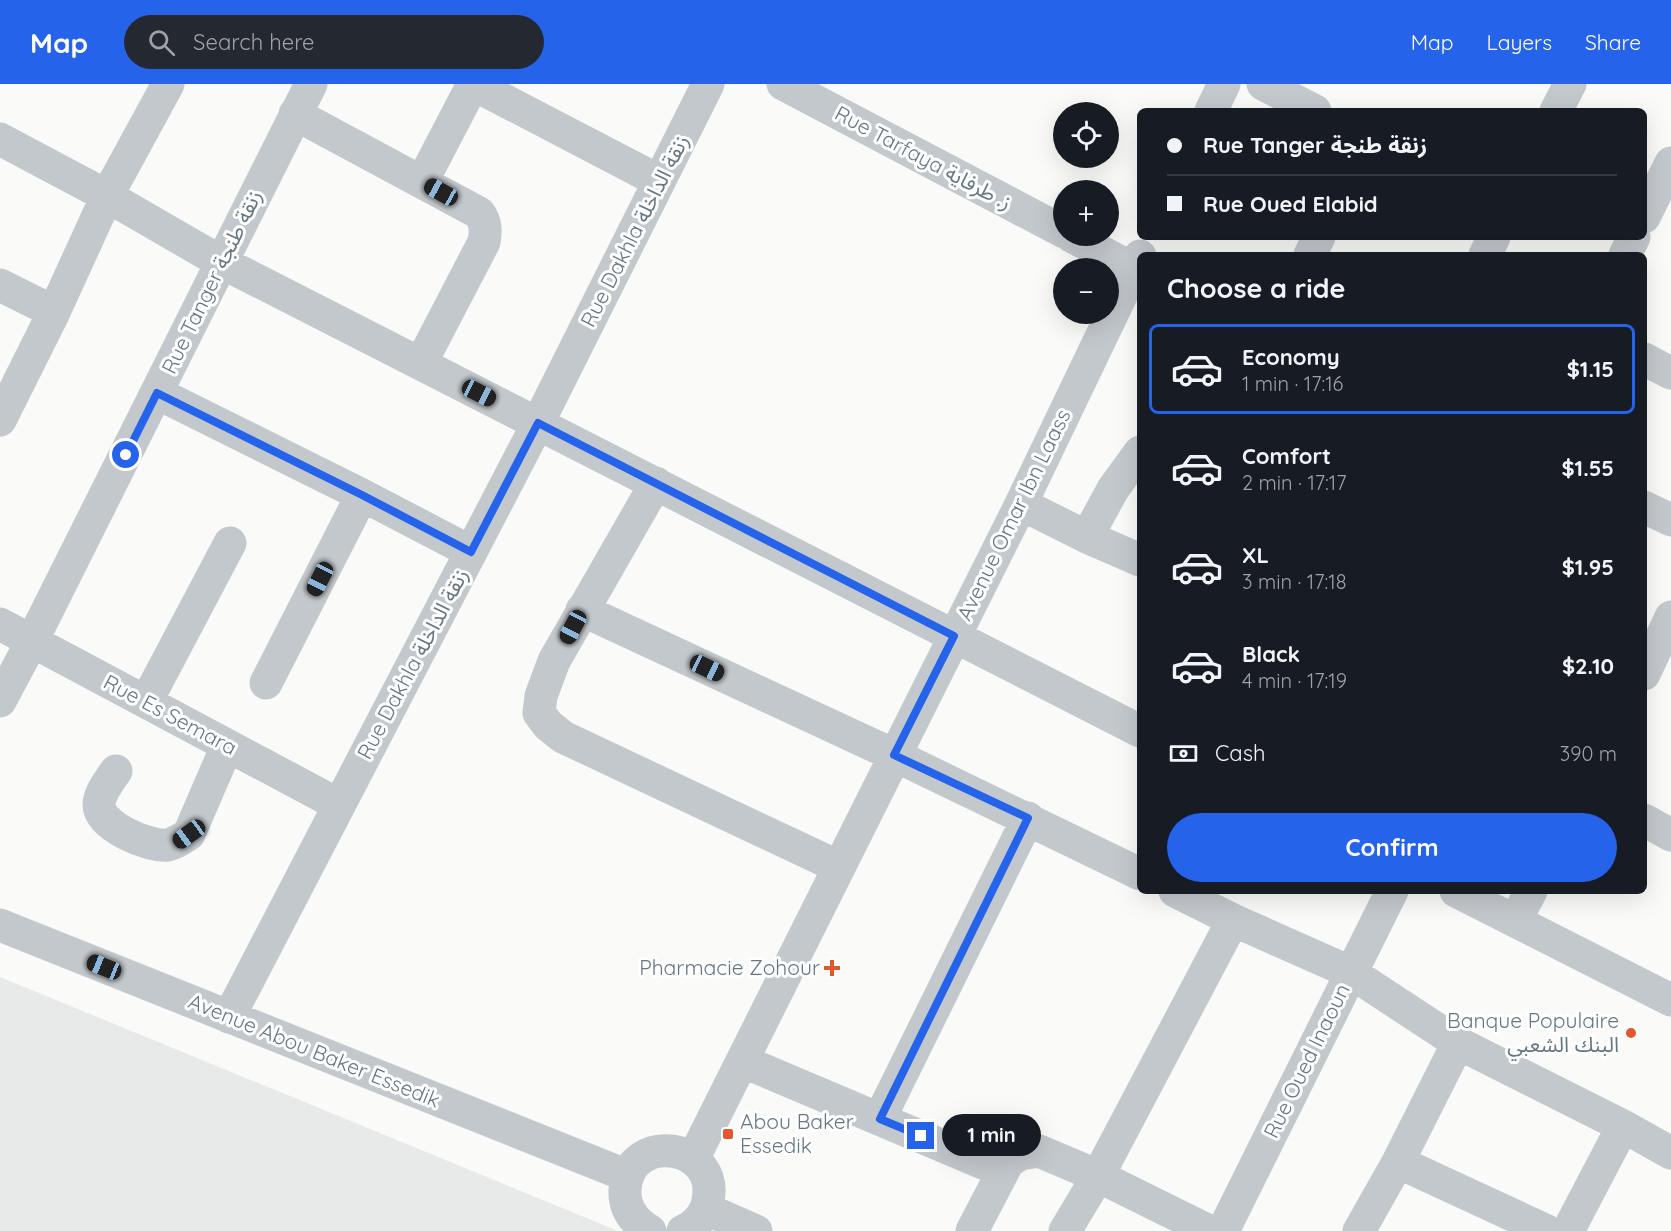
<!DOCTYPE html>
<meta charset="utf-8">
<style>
:root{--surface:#171b24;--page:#242831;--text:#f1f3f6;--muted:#9ea1a6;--line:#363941;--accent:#2563eb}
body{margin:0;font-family:Quicksand,"Noto Sans Arabic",sans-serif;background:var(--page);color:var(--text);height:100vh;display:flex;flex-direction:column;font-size:22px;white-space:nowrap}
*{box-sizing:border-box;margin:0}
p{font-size:20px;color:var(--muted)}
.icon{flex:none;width:33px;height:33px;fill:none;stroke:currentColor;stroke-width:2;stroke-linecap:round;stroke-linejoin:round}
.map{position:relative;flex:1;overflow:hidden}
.panel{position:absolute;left:1137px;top:168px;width:510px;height:642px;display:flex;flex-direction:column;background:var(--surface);border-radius:9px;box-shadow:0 6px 24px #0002}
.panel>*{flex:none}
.hud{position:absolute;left:1137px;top:24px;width:510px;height:132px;border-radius:9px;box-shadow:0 6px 24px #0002;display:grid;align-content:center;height:132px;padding:0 30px;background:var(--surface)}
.controls{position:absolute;left:1053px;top:18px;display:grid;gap:12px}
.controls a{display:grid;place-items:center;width:66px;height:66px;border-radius:50%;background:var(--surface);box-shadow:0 6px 24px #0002;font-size:30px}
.end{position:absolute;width:27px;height:27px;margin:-14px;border:8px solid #2563eb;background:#fff;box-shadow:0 0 0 3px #fff}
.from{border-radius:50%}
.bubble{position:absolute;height:42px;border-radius:21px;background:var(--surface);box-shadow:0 6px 24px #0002;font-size:20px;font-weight:700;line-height:42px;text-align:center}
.car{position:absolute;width:18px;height:36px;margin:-18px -9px;border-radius:8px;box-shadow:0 0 4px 2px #0007;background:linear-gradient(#222 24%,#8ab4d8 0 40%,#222 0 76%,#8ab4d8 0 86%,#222 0)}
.hud b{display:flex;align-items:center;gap:21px;height:57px;font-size:22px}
.hud b+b{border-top:2px solid var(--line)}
.hud i{width:15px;height:15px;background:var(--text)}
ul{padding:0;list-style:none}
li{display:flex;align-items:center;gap:18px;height:90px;margin:0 12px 9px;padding:0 18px;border:3px solid transparent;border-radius:9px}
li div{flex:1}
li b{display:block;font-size:22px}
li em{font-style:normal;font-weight:700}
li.on{border-color:var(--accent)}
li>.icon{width:54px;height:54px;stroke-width:1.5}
h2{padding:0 30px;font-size:27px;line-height:72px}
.pay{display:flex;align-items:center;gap:15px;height:66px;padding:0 30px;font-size:22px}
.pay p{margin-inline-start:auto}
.button{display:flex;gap:12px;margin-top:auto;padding:12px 30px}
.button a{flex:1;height:69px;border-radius:36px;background:var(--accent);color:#fff;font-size:24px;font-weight:700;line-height:69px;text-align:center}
header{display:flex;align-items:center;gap:36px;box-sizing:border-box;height:84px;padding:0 30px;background:var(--accent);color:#fff}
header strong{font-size:28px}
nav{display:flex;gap:33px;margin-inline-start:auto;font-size:21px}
.search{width:420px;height:54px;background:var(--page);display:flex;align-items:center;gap:15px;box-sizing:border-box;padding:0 21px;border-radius:33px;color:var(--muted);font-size:22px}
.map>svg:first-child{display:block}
</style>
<header>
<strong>Map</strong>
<div class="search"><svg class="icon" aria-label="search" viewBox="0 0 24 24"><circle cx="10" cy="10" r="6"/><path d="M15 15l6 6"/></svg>Search here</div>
<nav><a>Map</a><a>Layers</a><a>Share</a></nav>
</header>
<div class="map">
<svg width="1671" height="1147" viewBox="0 0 1671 1147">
<rect width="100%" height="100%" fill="#fafaf8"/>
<path fill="#e8e9e9" d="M0,893l594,244 24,10h-618z"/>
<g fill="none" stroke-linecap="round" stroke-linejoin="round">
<path stroke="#c3c8cc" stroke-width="33" d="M473,0l186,97
M783,0l281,148
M1263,0l52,27
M1211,27l13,-27
M1556,27l14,-27
M295,30l184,99c7,9 7,18 5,29l-63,121
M0,55l107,57 114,66 919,469
M422,98l51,-98
M1644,133l27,-54
M1071,152l63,33
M1310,171l9,-18
M1485,171l9,-18
M1625,171l9,-18
M0,201l54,27
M1644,275l27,14
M157,309l205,102 109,57
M0,336l54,-108 53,-116 61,-112
M656,399l-102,178 -13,35 -2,17 9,12 15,12 276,130
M1021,420l66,33 53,23
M1644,423l27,13
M1087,453l26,-48 27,-37
M582,526l312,145 246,119
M0,540l339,181
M1644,590l27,-57
M266,599l96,-188
M0,617l32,-60 279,-557
M146,618l84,-159
M116,687c-6,9 -17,22 -17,34 1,22 50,42 69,40 8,-2 15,-7 21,-11l38,-88
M1644,736l27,15
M1175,807l58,29 117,52 108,71 165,83 48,27
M1456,807l215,109
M1515,837l16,-30
M0,841l628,251
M229,933l309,-594 170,-339
M742,977l260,110
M880,1034l148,-300
M693,1075l328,-655 119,-248
M1398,1078l149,69
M706,1125l50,22
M650,1147c-15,-9 -26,-22 -25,-41 3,-61 99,-47 82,15 -3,11 -13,22 -24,26
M972,1147l36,-69 12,-8 19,-3 59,25 111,55
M1065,1147l33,-55 135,-256
M1223,1147l169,-340
M1359,1147l39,-69 60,-119
M1568,1147l55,-105"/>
</g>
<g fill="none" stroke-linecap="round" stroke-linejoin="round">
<path stroke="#2563eb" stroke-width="8" d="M126,371l31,-62 205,102 109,57 67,-129 416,213 -60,119 134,63 -148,301 41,17"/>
</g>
<g fill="#e4572e" stroke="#fff" stroke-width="2">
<path d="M829 875h6v6h6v6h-6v6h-6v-6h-6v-6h6z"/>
<circle cx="1631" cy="949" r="6"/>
<rect x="722" y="1044" width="12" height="12" rx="3"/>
</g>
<g text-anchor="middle" stroke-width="6" stroke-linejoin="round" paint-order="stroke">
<g font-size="21" fill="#657683" stroke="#fff">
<text transform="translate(923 74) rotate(28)" y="7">Rue Tarfaya ز. طرفاية</text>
<text transform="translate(635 147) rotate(-63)" y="7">Rue Dakhla زنقة الداخلة</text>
<text transform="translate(212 198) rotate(-64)" y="7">Rue Tanger زنقة طنجة</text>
<text transform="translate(1014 431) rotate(-64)" y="7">Avenue Omar Ibn Laass</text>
<text transform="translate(413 580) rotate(-62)" y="7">Rue Dakhla زنقة الداخلة</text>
<text transform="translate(170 631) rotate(28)" y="7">Rue Es Semara</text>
<text transform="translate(314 967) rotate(22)" y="7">Avenue Abou Baker Essedik</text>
<text transform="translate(1307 977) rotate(-64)" y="7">Rue Oued Inaoun</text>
</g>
<g font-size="21" fill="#657683" stroke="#fff" text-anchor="end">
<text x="820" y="891">Pharmacie Zohour</text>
<text x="1619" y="944">Banque Populaire<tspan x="1619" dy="24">البنك الشعبي</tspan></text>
<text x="740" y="1045" text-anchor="start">Abou Baker<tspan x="740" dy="24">Essedik</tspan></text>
</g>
</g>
</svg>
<div class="controls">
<a><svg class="icon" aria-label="locate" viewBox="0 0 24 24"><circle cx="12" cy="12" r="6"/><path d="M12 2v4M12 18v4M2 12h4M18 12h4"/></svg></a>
<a>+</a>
<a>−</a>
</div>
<i class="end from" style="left:126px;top:371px"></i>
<i class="end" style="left:921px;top:1052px"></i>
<div class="bubble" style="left:942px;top:1030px;width:99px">1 min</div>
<i class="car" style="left:441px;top:108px;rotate:299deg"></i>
<i class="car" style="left:479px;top:309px;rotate:117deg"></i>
<i class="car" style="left:320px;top:495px;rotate:207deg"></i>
<i class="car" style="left:573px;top:543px;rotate:208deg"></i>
<i class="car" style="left:707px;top:584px;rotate:115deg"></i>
<i class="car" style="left:189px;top:750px;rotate:234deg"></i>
<i class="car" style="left:104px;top:883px;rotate:292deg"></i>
<div class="hud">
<b><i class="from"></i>Rue Tanger زنقة طنجة</b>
<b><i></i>Rue Oued Elabid</b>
</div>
<section class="panel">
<h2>Choose a ride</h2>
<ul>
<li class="on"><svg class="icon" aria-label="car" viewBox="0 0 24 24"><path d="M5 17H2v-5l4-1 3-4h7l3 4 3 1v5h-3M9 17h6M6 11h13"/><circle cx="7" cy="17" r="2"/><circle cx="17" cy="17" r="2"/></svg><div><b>Economy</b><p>1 min · 17:16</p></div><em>$1.15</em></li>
<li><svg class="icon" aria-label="car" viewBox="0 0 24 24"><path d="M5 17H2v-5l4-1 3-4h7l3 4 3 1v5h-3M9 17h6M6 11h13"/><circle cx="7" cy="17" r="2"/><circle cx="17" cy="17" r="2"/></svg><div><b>Comfort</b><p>2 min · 17:17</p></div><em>$1.55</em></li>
<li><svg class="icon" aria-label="car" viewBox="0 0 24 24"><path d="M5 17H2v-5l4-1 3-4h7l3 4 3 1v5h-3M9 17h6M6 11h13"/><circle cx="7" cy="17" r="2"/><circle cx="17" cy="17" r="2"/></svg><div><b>XL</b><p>3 min · 17:18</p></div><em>$1.95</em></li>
<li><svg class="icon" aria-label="car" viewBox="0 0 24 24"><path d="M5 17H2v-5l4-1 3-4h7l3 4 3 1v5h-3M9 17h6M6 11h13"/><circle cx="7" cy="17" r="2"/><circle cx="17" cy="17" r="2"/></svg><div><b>Black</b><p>4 min · 17:19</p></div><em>$2.10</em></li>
</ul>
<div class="pay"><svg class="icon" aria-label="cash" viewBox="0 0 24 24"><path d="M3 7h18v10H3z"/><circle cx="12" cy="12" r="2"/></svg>Cash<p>390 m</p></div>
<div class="button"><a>Confirm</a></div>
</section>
</div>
